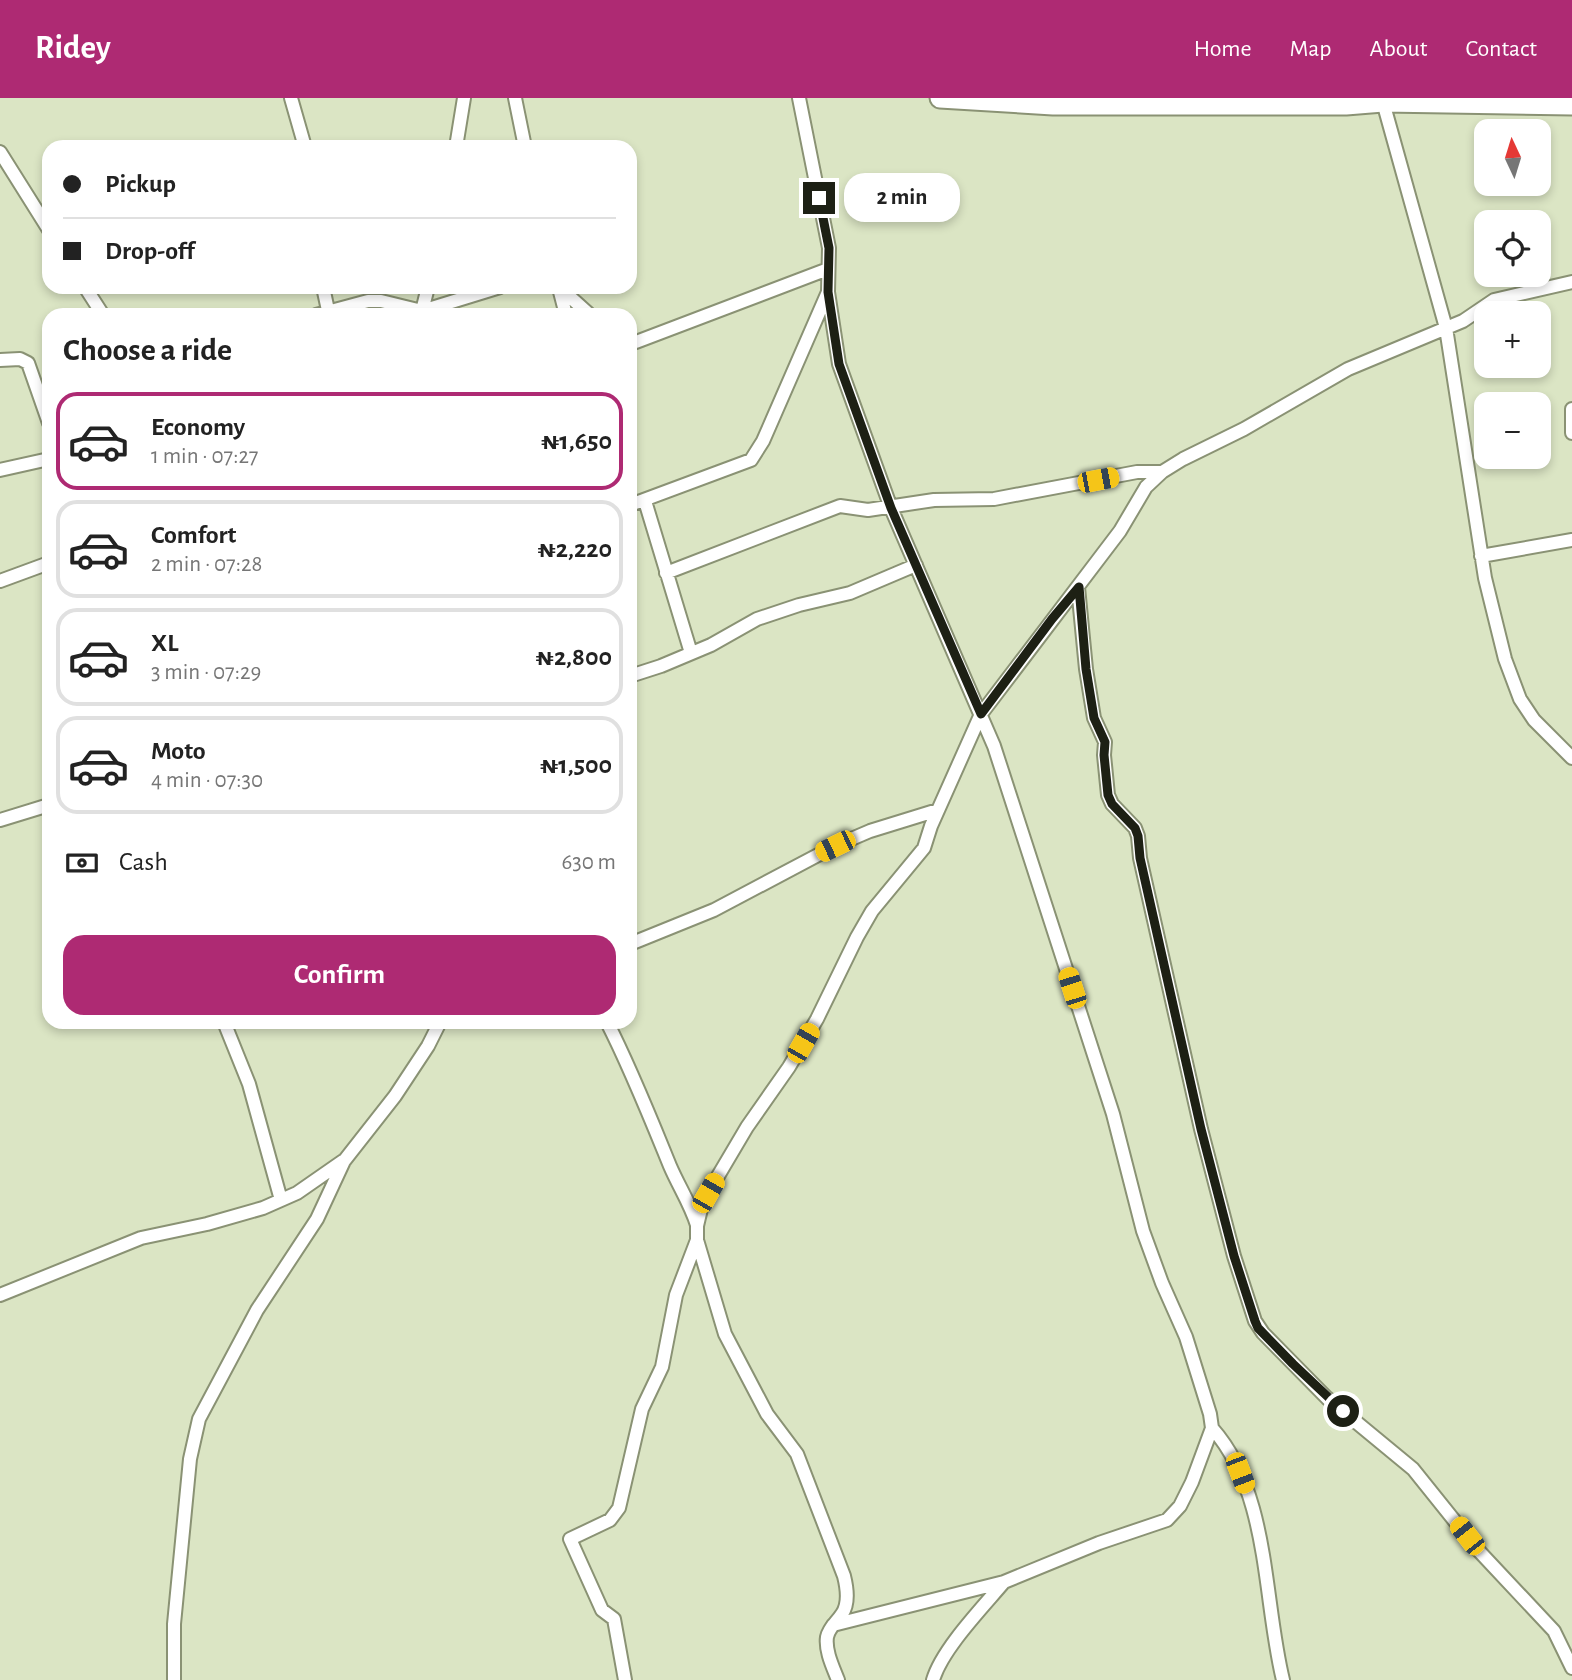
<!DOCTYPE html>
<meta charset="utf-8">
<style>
:root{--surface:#fff;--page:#f6f6f6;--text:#222;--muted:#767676;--line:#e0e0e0;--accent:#ae2a73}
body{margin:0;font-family:"Alegreya Sans",sans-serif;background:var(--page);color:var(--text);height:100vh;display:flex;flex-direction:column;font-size:26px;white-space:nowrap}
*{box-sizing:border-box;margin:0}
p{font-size:23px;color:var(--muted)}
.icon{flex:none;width:38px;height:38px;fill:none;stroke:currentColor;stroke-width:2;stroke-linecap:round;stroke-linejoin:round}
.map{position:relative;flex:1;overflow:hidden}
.panel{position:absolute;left:42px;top:210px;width:595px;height:721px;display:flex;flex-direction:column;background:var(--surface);border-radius:21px;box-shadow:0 4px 10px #0003}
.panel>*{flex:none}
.guide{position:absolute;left:42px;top:42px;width:595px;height:154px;border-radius:21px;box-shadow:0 4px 10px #0003;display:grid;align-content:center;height:154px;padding:0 21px;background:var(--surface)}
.needle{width:46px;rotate:356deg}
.controls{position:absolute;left:1474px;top:21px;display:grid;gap:14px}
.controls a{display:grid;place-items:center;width:77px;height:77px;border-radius:14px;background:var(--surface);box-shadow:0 4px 10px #0003;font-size:35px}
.end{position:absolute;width:32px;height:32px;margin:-16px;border:9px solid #1d2014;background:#fff;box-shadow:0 0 0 4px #fff}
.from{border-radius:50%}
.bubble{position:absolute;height:49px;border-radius:21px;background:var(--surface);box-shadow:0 4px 10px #0003;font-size:23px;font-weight:600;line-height:49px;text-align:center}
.car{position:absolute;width:21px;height:42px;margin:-21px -10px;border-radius:9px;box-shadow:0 0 5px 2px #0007;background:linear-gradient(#f5c518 24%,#345 0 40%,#f5c518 0 76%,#345 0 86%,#f5c518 0)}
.guide b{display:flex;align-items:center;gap:24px;height:66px;font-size:26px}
.guide b+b{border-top:2px solid var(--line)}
.guide i{width:18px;height:18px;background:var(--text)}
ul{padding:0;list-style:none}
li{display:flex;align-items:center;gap:21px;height:98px;margin:0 14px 10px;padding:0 7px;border:4px solid var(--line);border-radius:21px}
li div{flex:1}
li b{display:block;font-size:26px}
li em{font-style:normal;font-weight:600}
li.selected{border-color:var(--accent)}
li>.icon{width:63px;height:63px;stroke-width:1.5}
h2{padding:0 21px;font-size:32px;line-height:84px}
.pay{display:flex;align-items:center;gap:18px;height:77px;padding:0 21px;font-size:26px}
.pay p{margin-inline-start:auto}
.cta{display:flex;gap:14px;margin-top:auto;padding:14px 21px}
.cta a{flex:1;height:80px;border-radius:21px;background:var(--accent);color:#fff;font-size:28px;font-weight:600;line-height:80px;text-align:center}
header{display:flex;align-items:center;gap:42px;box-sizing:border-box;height:98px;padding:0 35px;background:var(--accent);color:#fff}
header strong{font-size:33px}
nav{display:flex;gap:38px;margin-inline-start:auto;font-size:24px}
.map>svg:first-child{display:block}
</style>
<header>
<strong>Ridey</strong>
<nav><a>Home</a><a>Map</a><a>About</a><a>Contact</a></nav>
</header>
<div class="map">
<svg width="1572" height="1582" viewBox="0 0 1572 1582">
<rect width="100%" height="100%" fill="#dbe5c4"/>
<path fill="#aea686" stroke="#837b5d" stroke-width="2" d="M1543,217l3,45 -8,2v-45z"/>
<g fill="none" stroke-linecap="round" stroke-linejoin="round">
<g stroke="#8a9274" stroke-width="16">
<path id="minor" d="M291,0l14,49
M515,0l10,49
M799,0l30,150 -1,44 11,72 52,144 103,238 119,368 30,117 19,52 24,54 24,77 2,14 -20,54 -12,24 -13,14 -68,23 -95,39 -171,43
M1383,4l63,226 39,250 20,81 15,40 14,21 38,38
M456,49l8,-49
M0,54l49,78
M85,189l18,28
M323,189l6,28
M559,189l31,28
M559,190l7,27
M316,217l52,-14h13l41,10 78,-24
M421,217l7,-28
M630,244h6l192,-73
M0,262l20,-1 8,4 21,60
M1572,311v24
M0,372l49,-11
M645,403l46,152
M630,407l121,-45 12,-19 65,-149
M1481,458l91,-16
M666,475l174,-67 28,4 66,-10 60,-1 143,-27h25
M0,483l49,-18
M1078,489l8,82 8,49 11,24 -1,13 4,40 4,9 23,24 3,8 2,22 61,271 33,127 21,65 8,12 64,65 86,71 65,81 76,81 18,37
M630,578l31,-10 50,-21 46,-26 42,-14 51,-12 66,-28
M0,722l49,-15
M630,846l84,-34 121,-64 35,-15 68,-21
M224,924l25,62 32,116
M607,924c24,47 43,95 63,144 9,21 20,37 27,59
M697,1142l28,94 42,80 30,40 47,122c3,12 5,28 -2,38 -5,8 -13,13 -15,23 -2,14 6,30 11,43
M0,1197l141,-57 66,-14 56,-16 34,-15 46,-32
M1212,1330c58,65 51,171 71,252
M174,1582v-56l16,-165 9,-40 58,-109 60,-91 27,-58 51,-65 33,-50 12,-24
M625,1582l-11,-61 -12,-9 -32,-71 40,-19 9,-12 23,-99 20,-42 14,-72 21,-55v-14l4,-17 7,-16 39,-66 42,-60 28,-48 40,-82 15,-26 52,-63 7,-22 50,-112 139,-183 26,-44 16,-15 21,-13 61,-30 104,-60 115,-48 31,-21 78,-18
M933,1582c9,-31 50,-73 71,-98"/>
</g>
<g stroke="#8a9274" stroke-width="23">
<path id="secondary" d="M940,0l113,7h293l37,-3 189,3"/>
</g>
<use href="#minor" stroke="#fff" stroke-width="12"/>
<use href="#secondary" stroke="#fff" stroke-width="19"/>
</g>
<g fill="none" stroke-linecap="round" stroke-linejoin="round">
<path stroke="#1d2014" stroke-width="9" d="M819,100l10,50 -1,44 11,72 52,144 90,206 71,-95 27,-32 7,82 8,49 11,24 -1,13 4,40 4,9 23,24 3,8 2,22 61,271 33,127 21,65 3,7 35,36 50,47"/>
</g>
</svg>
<div class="controls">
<a><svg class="needle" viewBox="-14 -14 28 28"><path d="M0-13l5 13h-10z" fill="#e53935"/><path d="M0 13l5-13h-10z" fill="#767676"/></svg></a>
<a><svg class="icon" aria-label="locate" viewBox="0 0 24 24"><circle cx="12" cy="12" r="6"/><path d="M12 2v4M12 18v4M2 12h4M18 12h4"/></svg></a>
<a>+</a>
<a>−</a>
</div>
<i class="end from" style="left:1343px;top:1313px"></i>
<i class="end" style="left:819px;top:100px"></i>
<div class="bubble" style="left:844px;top:75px;width:116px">2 min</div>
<i class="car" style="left:1098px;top:382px;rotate:79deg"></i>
<i class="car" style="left:835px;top:748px;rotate:244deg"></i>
<i class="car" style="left:1072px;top:890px;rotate:342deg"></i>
<i class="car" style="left:803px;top:945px;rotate:30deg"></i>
<i class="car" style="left:708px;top:1095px;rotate:30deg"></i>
<i class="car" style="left:1240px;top:1375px;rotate:159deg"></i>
<i class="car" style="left:1467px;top:1438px;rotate:322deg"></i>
<div class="guide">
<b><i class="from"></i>Pickup</b>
<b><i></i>Drop-off</b>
</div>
<section class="panel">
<h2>Choose a ride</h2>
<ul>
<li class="selected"><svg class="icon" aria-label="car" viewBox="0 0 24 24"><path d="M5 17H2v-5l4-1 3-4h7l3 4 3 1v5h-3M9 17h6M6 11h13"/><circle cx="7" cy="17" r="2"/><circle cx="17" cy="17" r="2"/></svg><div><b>Economy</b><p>1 min · 07:27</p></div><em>₦1,650</em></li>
<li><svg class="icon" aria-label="car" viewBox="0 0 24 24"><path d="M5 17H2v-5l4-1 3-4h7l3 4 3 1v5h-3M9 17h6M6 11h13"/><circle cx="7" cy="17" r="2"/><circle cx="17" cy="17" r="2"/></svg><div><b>Comfort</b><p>2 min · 07:28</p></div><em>₦2,220</em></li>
<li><svg class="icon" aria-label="car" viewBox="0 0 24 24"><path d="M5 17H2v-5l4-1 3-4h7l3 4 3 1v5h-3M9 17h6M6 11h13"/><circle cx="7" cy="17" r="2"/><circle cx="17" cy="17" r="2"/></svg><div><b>XL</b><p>3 min · 07:29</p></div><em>₦2,800</em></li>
<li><svg class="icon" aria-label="car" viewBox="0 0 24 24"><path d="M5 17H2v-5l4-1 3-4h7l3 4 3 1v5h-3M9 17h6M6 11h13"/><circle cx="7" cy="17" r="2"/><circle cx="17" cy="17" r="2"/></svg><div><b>Moto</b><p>4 min · 07:30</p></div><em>₦1,500</em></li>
</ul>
<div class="pay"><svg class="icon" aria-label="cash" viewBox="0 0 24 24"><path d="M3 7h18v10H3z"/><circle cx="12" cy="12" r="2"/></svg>Cash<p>630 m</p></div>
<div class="cta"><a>Confirm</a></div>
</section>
</div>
